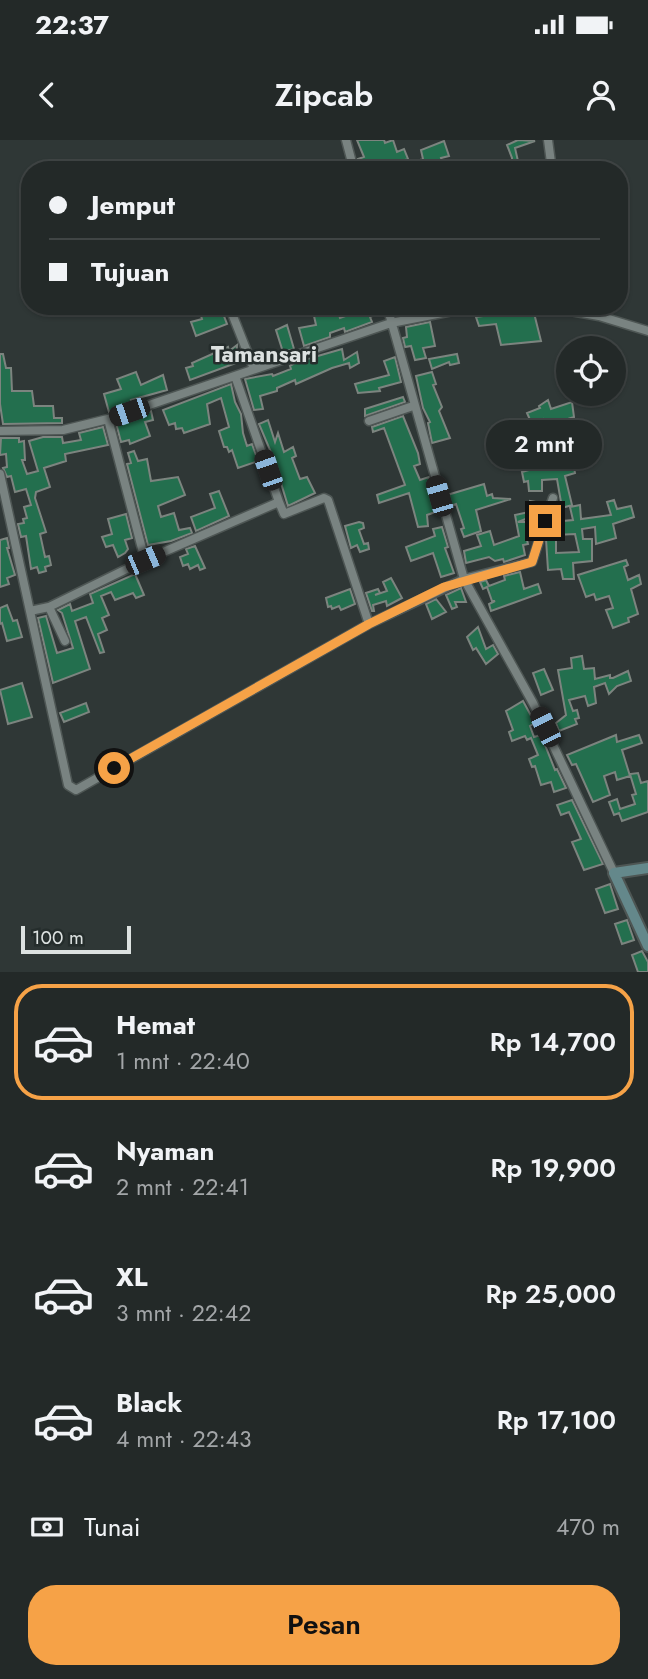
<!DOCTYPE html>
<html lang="id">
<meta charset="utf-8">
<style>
:root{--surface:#232928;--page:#2f3534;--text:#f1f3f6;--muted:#a3a6a8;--line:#404545;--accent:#f6a247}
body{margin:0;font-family:Jost,sans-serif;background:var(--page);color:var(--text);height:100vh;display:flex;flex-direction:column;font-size:26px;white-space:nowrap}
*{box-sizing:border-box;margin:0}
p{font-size:23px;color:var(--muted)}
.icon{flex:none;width:38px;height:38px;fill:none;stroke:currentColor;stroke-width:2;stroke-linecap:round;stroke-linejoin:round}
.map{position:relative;height:832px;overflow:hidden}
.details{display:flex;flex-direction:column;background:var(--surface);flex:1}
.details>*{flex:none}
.hud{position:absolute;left:21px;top:21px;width:607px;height:154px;border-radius:28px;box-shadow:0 2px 5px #0004,0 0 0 2px var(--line);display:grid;align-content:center;height:154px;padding:0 28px;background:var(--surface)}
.buttons{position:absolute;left:556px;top:196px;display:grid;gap:14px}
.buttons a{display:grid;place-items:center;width:70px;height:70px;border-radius:50%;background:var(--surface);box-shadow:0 2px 5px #0004,0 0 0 2px var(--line);font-size:35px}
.scale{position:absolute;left:21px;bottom:18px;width:110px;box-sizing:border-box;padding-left:7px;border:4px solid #dde2e1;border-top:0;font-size:19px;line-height:24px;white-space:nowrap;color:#dde2e1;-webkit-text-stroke:5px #252d2c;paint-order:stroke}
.end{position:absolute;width:32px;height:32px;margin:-16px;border:9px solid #f6a247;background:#111;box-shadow:0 0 0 4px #111}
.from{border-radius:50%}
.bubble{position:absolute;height:49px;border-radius:24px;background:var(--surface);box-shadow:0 2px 5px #0004,0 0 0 2px var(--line);font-size:23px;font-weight:600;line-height:49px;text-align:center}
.car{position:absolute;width:21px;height:42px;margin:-21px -10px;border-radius:9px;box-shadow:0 0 5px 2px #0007;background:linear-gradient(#222 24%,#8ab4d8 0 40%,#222 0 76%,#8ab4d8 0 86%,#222 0)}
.hud b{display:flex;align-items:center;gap:24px;height:66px;font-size:26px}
.hud b+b{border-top:2px solid var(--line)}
.hud i{width:18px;height:18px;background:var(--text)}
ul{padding:12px 0 0;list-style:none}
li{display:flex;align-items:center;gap:21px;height:116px;margin:0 14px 10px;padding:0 14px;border:4px solid transparent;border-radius:28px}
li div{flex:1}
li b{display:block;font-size:26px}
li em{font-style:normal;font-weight:600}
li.on{border-color:var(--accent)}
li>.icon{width:63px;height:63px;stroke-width:1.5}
.pay{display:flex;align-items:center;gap:18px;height:77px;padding:0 28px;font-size:26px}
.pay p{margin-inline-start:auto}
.cta{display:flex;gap:14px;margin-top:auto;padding:14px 28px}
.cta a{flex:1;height:80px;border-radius:28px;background:var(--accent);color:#111;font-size:28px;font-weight:600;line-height:80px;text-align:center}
.status{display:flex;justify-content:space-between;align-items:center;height:49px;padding:0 35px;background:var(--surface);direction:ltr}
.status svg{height:19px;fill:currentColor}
header{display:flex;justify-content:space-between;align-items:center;height:91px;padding:0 28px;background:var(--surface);font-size:32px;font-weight:600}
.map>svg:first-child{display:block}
</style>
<div class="status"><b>22:37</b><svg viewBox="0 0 49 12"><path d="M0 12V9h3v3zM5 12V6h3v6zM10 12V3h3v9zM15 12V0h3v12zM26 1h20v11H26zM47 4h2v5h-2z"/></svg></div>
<header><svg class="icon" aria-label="back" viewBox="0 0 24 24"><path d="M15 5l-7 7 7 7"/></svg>Zipcab<svg class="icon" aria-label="person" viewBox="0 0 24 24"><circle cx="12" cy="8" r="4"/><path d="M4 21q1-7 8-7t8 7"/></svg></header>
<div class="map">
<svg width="648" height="832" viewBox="0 0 648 832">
<rect width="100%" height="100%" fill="#2f3736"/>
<path fill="#236f4e" stroke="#7c847f" stroke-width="2" fill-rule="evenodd" d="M357,0h27l1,3 8,-3 4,12 7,-3 4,10 -24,8 1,3h-25l-2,-11 6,-2z
M518,0l17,1 -20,7 5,22h-13l-2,-5 7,-3v-4l-5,-13z
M444,1l5,15 -8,2 4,12h-25l-3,-9 6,-2 -2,-9z
M198,166h22l7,18 -31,12 -5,-14 11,-3z
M293,166h43l4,12 34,-12h7l1,6 -12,5 2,5 -27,10 -1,-4 -14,5v4l-26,9 -5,-18 17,-3 -4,-18 -16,7z
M533,169l8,32 -40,4 -5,-21 -17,2 -3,-9z
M430,182l5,24 -12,2 3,10 -11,2 -4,-14 -6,1 -2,-9 4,-1 -1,-10z
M287,185l7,24 -11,3 -7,-22z
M237,205l-1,18 -46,17 -4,-12 7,-2 -1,-3 36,-16 1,4z
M342,209l2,11 13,-8 2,11 -9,5 -1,-5 -17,5 -36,16 -1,-4 -18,8v3l-17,5 3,13 -9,1 -9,-31 27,-5 1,2 18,-7 -1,-3 7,-4z
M0,214h3l3,14h5l1,23h20l2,15h19l1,12h8v5l-59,1 -3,-20z
M457,214l2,9 -9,2 -1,-3 -17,7 -3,-10z
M395,217l6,25 -22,6 1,3 -22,2 -3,-9 34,-9 -5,-14z
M136,232l5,13 22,-10 4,15 -36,10 1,2 -23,10 -5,-18 17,-5 -4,-10z
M432,232l4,12 -3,1 9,22 -3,4 11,27 -18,5 -4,-20 2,-1 -7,-14 -7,-32z
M231,244l4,18 6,12 2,19 4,13 5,-2 6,17 -20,7 -6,-18 -3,2 -2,-5h-3l-5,-16 10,-4 -8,-29 -14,6 3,20 -26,9 -2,-5 -6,1 -1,-6 -6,2 -6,-15z
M403,257l2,5 -40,14v-7z
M548,260l3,9 21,-7 2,15 -6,2 4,17 -15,5 -6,-20 -6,3 -2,-5 -12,3 -4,-9 13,-5 -1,-2z
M151,271l2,9 -8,2 5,14 -20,8 -1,-4 -8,2 -5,-19z
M403,276l15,37 2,11 -6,2 6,14 9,-3 9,34 -11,4 1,11 -10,1 -9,-34 -30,10 -2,-8 28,-10 -21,-57 -11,4 -1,-5z
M268,280l7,22 3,-9 6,19 9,-5 3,9 -4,2 8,21 7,-2 8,16 -27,13 -15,-49 -14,-33z
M103,287l5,18 -43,9 1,7 -22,7 6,19 -14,5 -1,6 11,34 -6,2 5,23 4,-1 2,9 -6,2 1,4 -7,2 -2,-6 -6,2 -5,-33 -5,1 -3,-13 6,-1 -1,-4 4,-1 -3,-11 7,-2 -5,-16 -11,3 -4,-16 -4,1 -4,-9 4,-1 -1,-13 -6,1 1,-17h18v4l5,-1 1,19h-3l5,14 11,-3 -9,-30 14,-4h19l1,6 18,-3 -2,-7z
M134,311l4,10 9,-2 4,22 27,-4 7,18 -27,11 3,11 13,-4 5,17 11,-2 2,5 -21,8 -23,4 -21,-81 4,-1 -3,-10z
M546,318l1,11 26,-7 2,11 -10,3 7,29 -10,3 -5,-29 -15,1v11h-13l-1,-10 -4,1 -2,-10 7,-2 -1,-11z
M484,344l3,12 5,-2 1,4 18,1 -35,11 5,21 -17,6 -3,-8 3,-1 -8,-24 -6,2 -3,-11z
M219,351l10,25 -33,15 -5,-14 24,-9 -5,-14z
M614,360l3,9 14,-3 3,11 -21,7 3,14 -20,6 -1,-17 -13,2 1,10h9v22l-19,2 1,16h-11l-2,-10 -13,1 -2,-31 6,-17 21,-2 -3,-13 10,-2 1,14 30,-4 -4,-13zM575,394l4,18 -23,1v-18z
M530,361l12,2 -1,10 -23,9h13l3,14 -1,3 -6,1 1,4 -5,1 2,10 -21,7 -1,-3 -8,2 -6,-4 -23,6 -2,-12 17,-5 -4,-11 13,-4 4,14 25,-9 -4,-21 14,-3z
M126,374l6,24 -7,2 3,9 -3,4 -7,4 -5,-12 -7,2 -4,-10 10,-3 -4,-15z
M359,382l4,1 1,5 -5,2 5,14 4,-1 1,6 -9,3 -3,-7 -6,3 -6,-22z
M442,387l6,20 -3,1 9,25 -13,4 -8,-24 -22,8 -5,-14 29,-11 -2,-7z
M7,398l2,10h-2l8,27 -8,3 2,6 -9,3v-47z
M195,406l10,22 -5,2 -2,-5 -8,4 -2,-5 -5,2 -3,-9 8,-3 -2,-5z
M626,420l2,5 -4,2 4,13 11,-5 2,9 -10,5 7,25 -10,4 1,4 -16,6 -7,-18 7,-2 -4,-12 -13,4 -2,-6 -8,3 -8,-22z
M520,432l4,17 14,-5 3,9 -50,18 -2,-7 6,-3h-3l-5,-14 -4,2 -3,-7 6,-2 3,6 16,-6 -1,-4z
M135,434l9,21 -8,3 -3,-5 -18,7 -4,-8 -10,4 8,19 -7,3 5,12 -9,4 6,18 -4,1 -14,-36 -11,4 15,48 -37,14 -15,-65 8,-2 11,37 16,-5 -11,-35 -4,-3 12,-6 2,7 21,-8 -3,-9z
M391,438l11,20 -15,8 -1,-5 -13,4 1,6h-2l-6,-18 12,-4 2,4 -5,2 12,-4 -4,-9z
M461,448l5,14h-11l2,5 -5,2 -6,-14z
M350,449l5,15 -14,6 -2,-4 -7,3 -1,-3 -3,1 -2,-9z
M436,459l10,13 -14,7 -6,-15z
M7,465l6,16 4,-1 5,17 -15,4 -5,-18 -2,1v-16z
M478,487l8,22 7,-4 5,9 -12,10 -10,-16 -3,2 -6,-13z
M582,516l2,13 10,-1 1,11 15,-4v3h3l15,-7 3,10 -14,5 -8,8 -4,-11 -11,4 2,16 -8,3 -3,-10 -16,4 4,11 4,-1 2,8 -4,1 2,5 -18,7 -3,-8 10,-8 -8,-45 14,-2 -1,-10z
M544,529l9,21 -12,5 -8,-22z
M22,543l10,34 -24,7 -8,-34z
M523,561l12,22 -5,3 4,11 7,-2 14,35 2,-1 9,19 -12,4 -3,-10 -10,3 -6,-19 -3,1 -3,-8 9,-4 -7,-17 -4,2 -2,-4 -13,5 -3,-9 4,-2 -7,-19z
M86,563l3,9 -25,10 -4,-9z
M616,595l1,7 22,-7 3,8 -20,7 8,26 -13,4 -2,-8 -11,4 6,19 -17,7 -17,-38 -4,1 -5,-10z
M638,633l3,10 7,-2v31l-26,9 -3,-8 -5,2 -5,-13 8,-3 3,10 15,-5 -3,-9 4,-1 -6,-20z
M572,660l31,64 -19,6 -12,-28 9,-3 -12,-27 -8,3 -4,-10z
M610,744l8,25 -13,4 -9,-24z
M627,780l7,20 -12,4 -7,-20z
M642,811l6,11v10h-10l-6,-17z"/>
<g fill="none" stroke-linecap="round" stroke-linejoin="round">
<g stroke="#4e5654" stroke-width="11">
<path id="street" d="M346,0l8,30
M548,0l4,30
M229,166l25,63
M387,166l77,273 69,124 81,170
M542,166l57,10 49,15
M108,279l37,141
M369,281l44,-15
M0,291l63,-1 45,-11 283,-96 87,-17
M0,334l68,311 8,5 293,-166 95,-45 68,-17 21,-64
M279,362l5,12 40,-16 4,2 41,124
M49,467l16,34
M30,471l19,-4 96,-47 134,-58 -44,-126"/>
</g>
<g stroke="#4e5654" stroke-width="14">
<path id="secondary" d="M648,728l-34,5 34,73"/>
</g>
<use href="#street" stroke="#798381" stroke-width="8"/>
<use href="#secondary" stroke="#64888b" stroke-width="10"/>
</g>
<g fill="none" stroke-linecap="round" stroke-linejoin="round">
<path stroke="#f6a247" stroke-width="9" d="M114,628l255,-144 75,-37 88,-25 13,-41"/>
</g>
<g text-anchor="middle" stroke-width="5" stroke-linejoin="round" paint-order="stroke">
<g font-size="23" font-weight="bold" fill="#dde2e1" stroke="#252d2c">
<text x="264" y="222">Tamansari</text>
</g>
</g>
</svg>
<div class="buttons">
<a><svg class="icon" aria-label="locate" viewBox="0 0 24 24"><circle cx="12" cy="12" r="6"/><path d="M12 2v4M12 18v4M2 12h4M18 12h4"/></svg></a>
</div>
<div class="scale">100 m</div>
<i class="end from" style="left:114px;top:628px"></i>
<i class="end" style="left:545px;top:381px"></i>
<div class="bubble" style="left:486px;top:280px;width:116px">2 mnt</div>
<i class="car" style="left:129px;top:272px;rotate:251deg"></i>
<i class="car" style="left:268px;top:330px;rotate:341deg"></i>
<i class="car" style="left:439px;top:356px;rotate:344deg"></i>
<i class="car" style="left:145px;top:420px;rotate:67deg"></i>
<i class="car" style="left:545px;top:587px;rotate:334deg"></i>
<div class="hud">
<b><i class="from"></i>Jemput</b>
<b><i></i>Tujuan</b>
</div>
</div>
<section class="details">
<ul>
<li class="on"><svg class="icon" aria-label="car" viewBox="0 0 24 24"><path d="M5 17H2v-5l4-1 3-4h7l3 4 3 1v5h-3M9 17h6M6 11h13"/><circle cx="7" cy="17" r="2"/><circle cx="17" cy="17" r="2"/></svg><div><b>Hemat</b><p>1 mnt · 22:40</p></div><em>Rp 14,700</em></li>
<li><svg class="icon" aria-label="car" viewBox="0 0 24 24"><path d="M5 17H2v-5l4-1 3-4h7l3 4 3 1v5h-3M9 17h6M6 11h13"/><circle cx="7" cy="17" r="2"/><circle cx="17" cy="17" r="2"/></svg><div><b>Nyaman</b><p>2 mnt · 22:41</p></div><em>Rp 19,900</em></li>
<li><svg class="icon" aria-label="car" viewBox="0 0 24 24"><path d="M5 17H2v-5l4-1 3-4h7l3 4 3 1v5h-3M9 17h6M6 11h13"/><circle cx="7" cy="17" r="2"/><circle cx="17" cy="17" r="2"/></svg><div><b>XL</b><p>3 mnt · 22:42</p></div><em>Rp 25,000</em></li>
<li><svg class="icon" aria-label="car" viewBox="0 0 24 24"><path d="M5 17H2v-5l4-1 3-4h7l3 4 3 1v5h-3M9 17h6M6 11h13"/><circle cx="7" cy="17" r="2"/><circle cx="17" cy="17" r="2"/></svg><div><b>Black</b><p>4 mnt · 22:43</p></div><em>Rp 17,100</em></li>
</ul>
<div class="pay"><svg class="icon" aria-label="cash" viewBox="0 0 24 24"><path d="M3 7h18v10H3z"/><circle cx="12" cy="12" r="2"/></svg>Tunai<p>470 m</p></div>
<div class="cta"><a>Pesan</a></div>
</section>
